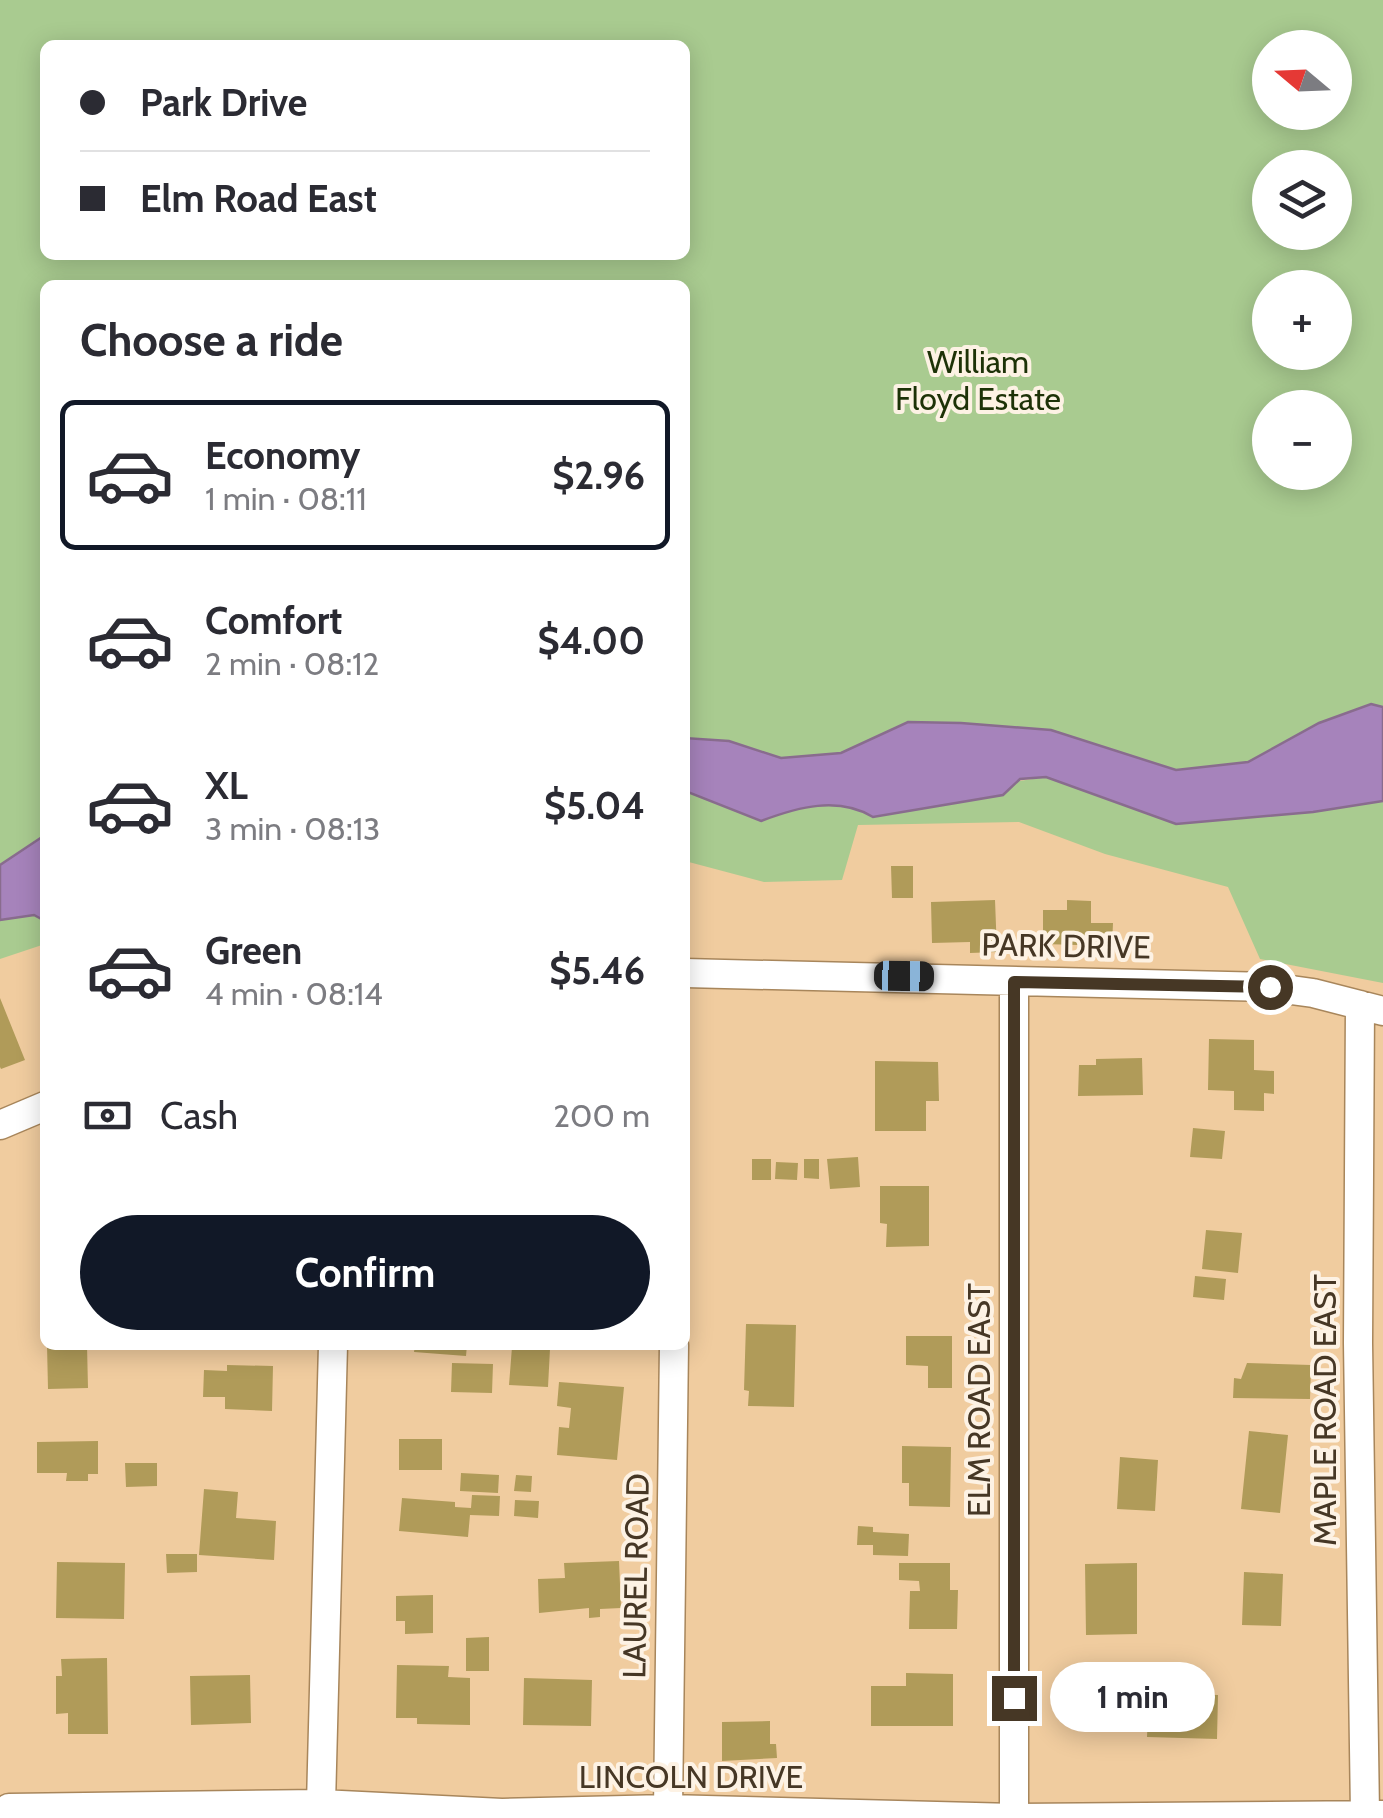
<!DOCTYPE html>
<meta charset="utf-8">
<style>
:root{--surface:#fff;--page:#f7f7f7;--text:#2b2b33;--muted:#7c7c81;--line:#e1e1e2;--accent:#111827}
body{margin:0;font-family:Cabin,sans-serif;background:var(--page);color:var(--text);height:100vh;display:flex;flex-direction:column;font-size:38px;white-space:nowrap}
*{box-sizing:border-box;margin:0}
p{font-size:32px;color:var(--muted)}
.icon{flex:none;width:55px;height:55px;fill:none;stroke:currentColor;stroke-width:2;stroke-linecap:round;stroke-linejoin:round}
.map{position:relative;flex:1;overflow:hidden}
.details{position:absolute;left:40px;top:280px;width:650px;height:1070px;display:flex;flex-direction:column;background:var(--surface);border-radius:15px;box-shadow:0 5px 25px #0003}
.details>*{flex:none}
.banner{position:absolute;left:40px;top:40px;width:650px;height:220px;border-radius:15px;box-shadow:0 5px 25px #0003;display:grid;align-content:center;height:220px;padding:0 40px;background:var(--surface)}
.needle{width:65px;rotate:289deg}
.buttons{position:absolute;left:1252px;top:30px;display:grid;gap:20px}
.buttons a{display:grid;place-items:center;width:100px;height:100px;border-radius:50%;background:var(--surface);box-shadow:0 5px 25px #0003;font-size:50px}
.end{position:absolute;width:45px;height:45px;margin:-22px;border:12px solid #463725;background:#fff;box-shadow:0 0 0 5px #fff}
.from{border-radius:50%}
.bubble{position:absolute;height:70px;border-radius:35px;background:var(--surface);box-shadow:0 5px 25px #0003;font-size:32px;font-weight:800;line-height:70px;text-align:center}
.car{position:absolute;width:30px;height:60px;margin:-30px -15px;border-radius:12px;box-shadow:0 0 8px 2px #0007;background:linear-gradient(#222 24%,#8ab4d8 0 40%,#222 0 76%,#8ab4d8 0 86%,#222 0)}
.banner b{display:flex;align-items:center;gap:35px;height:95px;font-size:38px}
.banner b+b{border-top:2px solid var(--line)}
.banner i{width:25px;height:25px;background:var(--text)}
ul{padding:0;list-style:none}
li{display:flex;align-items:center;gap:30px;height:150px;margin:0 20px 15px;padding:0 20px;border:5px solid transparent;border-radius:15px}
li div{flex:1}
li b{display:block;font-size:38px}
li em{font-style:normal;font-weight:800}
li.selected{border-color:var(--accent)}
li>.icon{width:90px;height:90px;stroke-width:1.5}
h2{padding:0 40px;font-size:45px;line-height:120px}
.pay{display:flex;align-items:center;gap:25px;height:110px;padding:0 40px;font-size:38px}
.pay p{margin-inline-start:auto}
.button{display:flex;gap:20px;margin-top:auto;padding:20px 40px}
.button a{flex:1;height:115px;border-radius:60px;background:var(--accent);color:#fff;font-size:40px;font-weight:800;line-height:115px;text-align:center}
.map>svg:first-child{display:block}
</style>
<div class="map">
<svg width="1383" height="1818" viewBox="0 0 1383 1818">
<rect width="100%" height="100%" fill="#f0cc9f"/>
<path fill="#a9cb90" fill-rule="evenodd" d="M0,0h1383v769l-205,32 -116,-37 -341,39 40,18 38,-14 55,-2 192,-28 130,47 137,-12 70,-11v182l-123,-24 -32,-72 -123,-33 -86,-32 -161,3 -16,55 -78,2 -79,-21v-576h-640v591l-45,3zM45,45h640v210h-640zM1270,48h65v64h-65zM1270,168h65v64h-65zM1270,288h65v64h-65zM1270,408h65v64h-65z
M34,915l11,6v23l-45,15v-39z"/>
<path fill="#a683bb" stroke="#896c8e" stroke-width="2.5" d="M1371,704l12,3v94l-70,11 -137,12 -130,-47 -26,2 -17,16 -130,22c-35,-21 -75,-10 -112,4l-76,-30v-53l44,3 52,17 60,-5 67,-31 53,1 90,7 125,40 72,-8 71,-39z
M45,835v86l-11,-6 -34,5v-55z"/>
<path fill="#b09b59" d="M891,866h22v32h-21z
M995,900l2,52 -27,1v-11l-38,1 -1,-41z
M1067,900l24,1v22h22l-1,23 -69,-2v-34h24z
M0,998l25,62 -24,9 -1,-2z
M1209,1039l45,1v30l20,1v23l-10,-1v18l-30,-1v-19l-26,-1z
M1142,1058l1,37 -65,1 1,-31h17v-6z
M875,1061l63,1 1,39h-13v30h-51z
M1193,1128l32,3 -3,28 -32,-2z
M858,1157l2,30 -30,2 -3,-30z
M752,1159h19v21h-19z
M804,1159h15v20l-15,-1z
M776,1162l22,1 -1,17 -22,-1z
M880,1186h49v60l-43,1 1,-23 -7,-1z
M1206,1230l36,3 -4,40 -36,-4z
M1195,1276l31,3 -2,21 -31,-3z
M746,1324l50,1 -2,82 -46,-1 1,-15 -5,-1z
M906,1336h46v52h-24v-22l-22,-1z
M47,1345h40l1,43 -40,1z
M415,1345h52l-1,11 -52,-4z
M512,1347l38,2 -2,38 -39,-2z
M452,1363l41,1 -1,29 -41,-1z
M1247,1363l64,2 -1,34 -77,-1 1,-20 7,1z
M227,1365l46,1 -1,45 -47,-2v-12h-22l1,-27 23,1z
M559,1382l65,5 -7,73 -60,-5 2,-28 10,1 2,-20 -14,-2z
M1249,1431l39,4 -8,78 -39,-4z
M399,1439h43v31h-43z
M98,1441v33h-10v7h-22l1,-8h-30v-31z
M902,1446l49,1 -1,60 -41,-1v-23h-7z
M1120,1457l38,3 -3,51 -38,-2z
M125,1463h32v23l-31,1z
M461,1473l38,2 -1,18 -38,-2z
M516,1475l16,1 -1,16 -17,-1z
M204,1489l34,3 -2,26 40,3 -2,39 -75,-5z
M472,1495l28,1 -1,20 -29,-1 -2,22 -69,-6 3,-33 53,4v5l16,1z
M515,1500l24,1 -1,17 -24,-2z
M858,1526l15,1v5l36,2 -1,22 -35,-1v-10h-16z
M166,1554h31v18l-30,1z
M619,1561l2,47 -21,1v8l-11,1v-10l-50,5 -1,-34 27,-1 -1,-15z
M57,1562l68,1 -1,56 -68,-1z
M899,1563h51v27h8l-1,39h-48l1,-38h10l-1,-10 -20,-1z
M1137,1563v71l-51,1 -1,-71z
M1244,1572l39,2 -2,52 -39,-1z
M433,1595v38l-28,1v-13h-9v-25z
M489,1637v34h-23v-33z
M107,1658l1,76h-40v-21l-12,1v-38h6l-1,-17z
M397,1665l52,1 -1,11 22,1v47l-53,-1v-6h-21z
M906,1673l47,1v52h-82v-40h35z
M250,1675l1,48 -60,2 -1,-49z
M524,1678l68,2 -1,46 -68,-1z
M1149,1693l69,2 -1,44 -70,-2z
M770,1721v23h6l1,14 -55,3v-39z"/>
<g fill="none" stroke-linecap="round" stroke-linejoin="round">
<g stroke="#a8865b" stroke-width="31">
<path id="minor" d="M685,973l585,14 43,6 70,18
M1014,982v836
M1360,1005l-2,338 7,471
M0,1125l45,-19
M321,1804l12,-459
M668,1809l6,-464
M0,1814l9,-6 312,-4 181,9 166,-4 346,9 369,-3"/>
</g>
<use href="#minor" stroke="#fff" stroke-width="28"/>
</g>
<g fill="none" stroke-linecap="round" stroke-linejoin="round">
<path stroke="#463725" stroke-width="12" d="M1014,1698v-716l256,5"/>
</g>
<g text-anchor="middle" stroke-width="8" stroke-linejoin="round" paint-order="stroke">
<g font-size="32" fill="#1d3207" stroke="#fdf2e4">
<text x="978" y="373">William<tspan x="978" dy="37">Floyd Estate</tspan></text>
</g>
<g font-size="32" fill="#463725" stroke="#fdf2e4">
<text transform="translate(1066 946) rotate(1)" y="11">PARK DRIVE</text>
<text transform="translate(979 1400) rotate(-90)" y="11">ELM ROAD EAST</text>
<text transform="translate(1325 1410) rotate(-90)" y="11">MAPLE ROAD EAST</text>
<text transform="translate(636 1576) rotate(-89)" y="11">LAUREL ROAD</text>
<text x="691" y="1788">LINCOLN DRIVE</text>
</g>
</g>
</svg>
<div class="buttons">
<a><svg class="needle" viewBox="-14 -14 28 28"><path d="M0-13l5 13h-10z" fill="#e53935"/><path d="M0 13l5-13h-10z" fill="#7c7c81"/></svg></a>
<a><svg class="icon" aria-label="layers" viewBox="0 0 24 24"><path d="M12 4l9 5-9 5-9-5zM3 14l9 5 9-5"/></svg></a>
<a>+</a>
<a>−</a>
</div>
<i class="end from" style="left:1270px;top:987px"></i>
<i class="end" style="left:1014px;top:1698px"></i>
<div class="bubble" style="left:1050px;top:1662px;width:165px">1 min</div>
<i class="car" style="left:904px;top:976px;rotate:91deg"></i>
<div class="banner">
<b><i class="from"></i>Park Drive</b>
<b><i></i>Elm Road East</b>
</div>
<section class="details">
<h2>Choose a ride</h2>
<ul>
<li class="selected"><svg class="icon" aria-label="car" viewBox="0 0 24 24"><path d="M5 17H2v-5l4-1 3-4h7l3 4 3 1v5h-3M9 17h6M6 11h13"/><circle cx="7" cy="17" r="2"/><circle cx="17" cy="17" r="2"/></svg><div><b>Economy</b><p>1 min · 08:11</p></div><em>$2.96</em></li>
<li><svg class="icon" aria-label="car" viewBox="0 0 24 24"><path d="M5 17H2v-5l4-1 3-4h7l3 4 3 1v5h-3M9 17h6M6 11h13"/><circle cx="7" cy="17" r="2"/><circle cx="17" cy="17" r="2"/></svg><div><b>Comfort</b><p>2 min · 08:12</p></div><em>$4.00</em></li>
<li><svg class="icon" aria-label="car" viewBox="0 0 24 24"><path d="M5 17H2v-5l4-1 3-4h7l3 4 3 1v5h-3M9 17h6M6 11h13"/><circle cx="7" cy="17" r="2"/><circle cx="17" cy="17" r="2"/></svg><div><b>XL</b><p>3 min · 08:13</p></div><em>$5.04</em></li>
<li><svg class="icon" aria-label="car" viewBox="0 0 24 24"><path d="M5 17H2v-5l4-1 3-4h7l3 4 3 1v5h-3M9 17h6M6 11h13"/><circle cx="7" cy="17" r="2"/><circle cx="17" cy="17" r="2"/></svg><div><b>Green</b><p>4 min · 08:14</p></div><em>$5.46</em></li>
</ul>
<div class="pay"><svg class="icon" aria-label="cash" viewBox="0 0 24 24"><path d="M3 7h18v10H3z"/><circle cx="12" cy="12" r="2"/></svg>Cash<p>200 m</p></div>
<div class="button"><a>Confirm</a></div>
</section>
</div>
